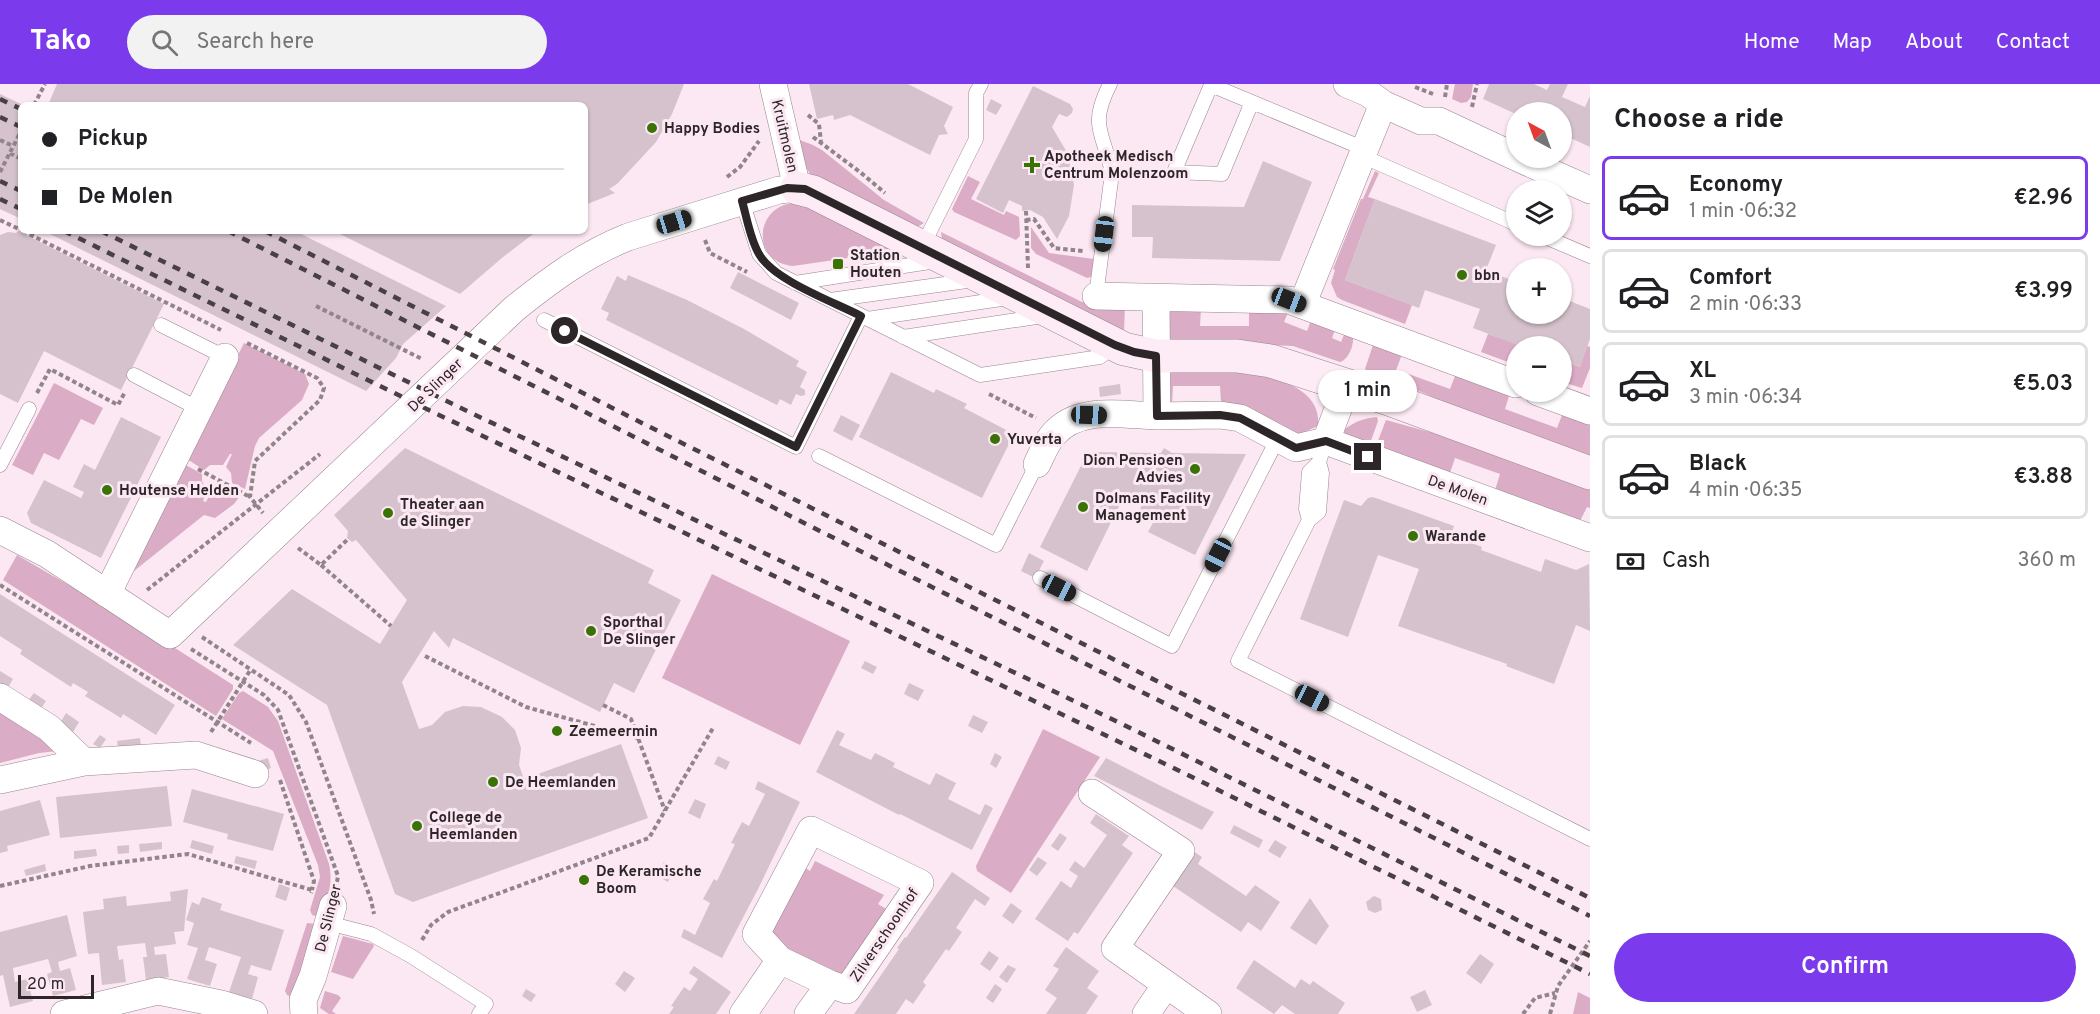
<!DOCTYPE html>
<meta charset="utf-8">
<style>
:root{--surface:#fff;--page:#f2f2f2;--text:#202124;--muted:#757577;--line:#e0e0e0;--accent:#7c3aed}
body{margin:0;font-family:Overpass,sans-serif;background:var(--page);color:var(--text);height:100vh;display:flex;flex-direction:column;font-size:22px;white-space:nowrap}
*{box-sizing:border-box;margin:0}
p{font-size:20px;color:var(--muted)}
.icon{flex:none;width:33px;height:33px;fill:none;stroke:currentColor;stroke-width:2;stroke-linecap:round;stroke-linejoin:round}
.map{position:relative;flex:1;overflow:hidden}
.drawer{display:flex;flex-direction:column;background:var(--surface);width:510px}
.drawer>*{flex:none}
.hud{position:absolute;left:18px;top:18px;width:570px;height:132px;border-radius:9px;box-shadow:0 2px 4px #0004;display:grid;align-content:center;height:132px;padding:0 24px;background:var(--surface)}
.needle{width:39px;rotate:319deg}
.buttons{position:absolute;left:1506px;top:18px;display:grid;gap:12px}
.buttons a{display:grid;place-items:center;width:66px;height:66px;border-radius:50%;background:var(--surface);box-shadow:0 2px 4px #0004;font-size:30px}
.scale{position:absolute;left:18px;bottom:15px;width:76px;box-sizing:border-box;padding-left:6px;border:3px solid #2d2629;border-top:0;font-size:16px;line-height:21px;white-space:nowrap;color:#2d2629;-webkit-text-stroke:4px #fce8f2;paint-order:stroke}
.end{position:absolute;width:27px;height:27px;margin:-14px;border:8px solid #2d2629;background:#fff;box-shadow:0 0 0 3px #fff}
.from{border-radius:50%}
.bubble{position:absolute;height:42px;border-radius:21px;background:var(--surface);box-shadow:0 2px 4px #0004;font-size:20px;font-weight:600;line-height:42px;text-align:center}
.car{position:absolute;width:18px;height:36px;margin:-18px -9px;border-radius:8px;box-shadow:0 0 4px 2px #0007;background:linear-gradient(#222 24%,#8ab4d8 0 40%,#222 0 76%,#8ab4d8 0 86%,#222 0)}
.hud b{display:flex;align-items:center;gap:21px;height:57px;font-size:22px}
.hud b+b{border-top:2px solid var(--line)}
.hud i{width:15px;height:15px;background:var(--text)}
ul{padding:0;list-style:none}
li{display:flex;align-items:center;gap:18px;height:84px;margin:0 12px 9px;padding:0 12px;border:3px solid var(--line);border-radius:9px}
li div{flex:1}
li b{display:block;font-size:22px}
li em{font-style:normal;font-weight:600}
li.selected{border-color:var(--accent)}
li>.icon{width:54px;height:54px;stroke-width:1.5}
h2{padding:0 24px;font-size:27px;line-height:72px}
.pay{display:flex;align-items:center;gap:15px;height:66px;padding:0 24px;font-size:22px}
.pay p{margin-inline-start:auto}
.primary-button{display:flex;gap:12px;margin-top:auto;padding:12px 24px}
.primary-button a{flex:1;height:69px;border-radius:36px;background:var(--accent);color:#fff;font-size:24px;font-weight:600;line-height:69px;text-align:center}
header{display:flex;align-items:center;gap:36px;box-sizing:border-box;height:84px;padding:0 30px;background:var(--accent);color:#fff}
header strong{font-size:28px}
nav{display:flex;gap:33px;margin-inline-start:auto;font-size:21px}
.search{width:420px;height:54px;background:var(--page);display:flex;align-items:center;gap:15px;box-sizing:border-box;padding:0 21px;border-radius:33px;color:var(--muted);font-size:22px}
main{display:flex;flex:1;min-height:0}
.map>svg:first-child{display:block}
</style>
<header>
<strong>Tako</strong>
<div class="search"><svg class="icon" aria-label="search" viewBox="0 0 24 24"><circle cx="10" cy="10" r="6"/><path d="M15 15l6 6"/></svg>Search here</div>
<nav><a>Home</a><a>Map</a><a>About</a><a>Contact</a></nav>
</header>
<main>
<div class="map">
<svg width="1590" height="930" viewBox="0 0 1590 930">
<rect width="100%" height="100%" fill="#fce8f2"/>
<path fill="#daacc5" d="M1455,0h18l-2,13 -4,5 -6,1 -9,-4z
M797,55l16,6 9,5 62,50 40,23 -7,4 -104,-49 -11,-16z
M1375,87l4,2 -11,24 7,2 -30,81 67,25 -7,19 -63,-24 -5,-3 -6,-14 4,-13 -2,-1 28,-70h2z
M968,92l12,6 -9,17 33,16 2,-4 13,6 1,19 -4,4 -62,-28 -2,-3z
M798,119l98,48 -103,15c-44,-4 -38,-64 5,-63z
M1031,143l18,26 45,6 -3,18 -4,1 -51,-24 -5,-6z
M941,148l141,70 43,2 -1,29 -182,-93z
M1168,224h33l-1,18h49v-17l40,1 -5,12 23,9 5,-13 24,9 -4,11 9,4 5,-12 7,6c1,9 -4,23 -13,26l-47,-16 -118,-5 -6,-3z
M1488,250l33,11 -5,1v19l-35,-13z
M1374,258l30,7 -12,32 -25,-10 -2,-2z
M244,259l61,31 4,10 -7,16 -43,38 -4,8 -10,43 -13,-6 -1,-10 -5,-6 6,-13h-2l-7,11h-13l-6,5 -17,-11z
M1587,262l3,1v21l-8,20 -20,-6v-22l18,7z
M1169,286c37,0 155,-4 149,56l-23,10 -74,-33 -1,-17h-47l-1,18 -2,2z
M1457,287l54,19 -6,19 52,19 7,-18 26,6v43l-90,-33 -102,-44 5,-10 47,17z
M54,299l49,25 -9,17 -13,-6 -22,41 -15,-7 -11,22 -21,-10z
M1377,333l1,4 -10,28 -24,-14 1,-6c11,-8 19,-11 32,-12z
M1386,336l76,21 128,46v21l-3,-1 -8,16 -84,-33 5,-16 -45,-16 -6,18 -75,-25z
M184,380l18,10v7l5,9 -4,11 3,1 5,-10 9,1 8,-5 12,8 -6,8 -19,14 -11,-3 -70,56 -2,-1z
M17,471l136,79 80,51v4l-17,27 -213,-136z
M712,490l138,67 -50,104 -138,-67z
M243,607l25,16 10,14 51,143c4,18 0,37 -10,53l-7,-2 -2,-5 10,-33 -2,-12 -45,-114 -51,-32 17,-26z
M0,624l58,43 -19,2 -39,10z
M1043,645l57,28 -89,136 -34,-22 -1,-5z
M815,777l69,34 -6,9 10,6 -44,63 -7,4 -10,-2 -50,-33 -7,-8 31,-69 9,6z
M307,839l10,1 -23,74 -7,-3 -2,-4z
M343,852l30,8 1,2 -21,33 -22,-7z
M325,907l13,4 3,3 -9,13 4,3h-7l-9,-6z
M1578,908l12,6v16h-17z"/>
<path fill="#fce8f2" d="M7,0l22,11 -5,10h-3v6l-21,39v-52z"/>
<path fill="#d5c2cc" d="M57,0h627l-12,30 -16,28 -39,42 -8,5 6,4 -30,12v-100h-537z
M809,0h99l45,23 -9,19 4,8 -9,1 -9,20 -80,-40 -16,5 -1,-5 -16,4z
M1489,0h45l13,6 3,-6h18l-6,13 23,10 5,-11v51l-28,-13v-22l-46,2 -33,-15z
M1033,2l37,18 3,5 -1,4 -5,4 -8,-3 -7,13 16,27 6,31 -5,31 -12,23 -14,-22 -13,-7 -8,1v-5l-13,-6 -6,13 -27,-14z
M0,10l21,10v115l-21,-10z
M991,15l11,6 -6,10 -10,-5z
M1263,77l49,21 -32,79 -128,-3 1,-21h-21v-32l112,2z
M1375,115l121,46 -10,25 30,12v32h46v-16l28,11v30l-10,28 -18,-7v-14h-42l-47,-18 7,-19 -55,-19 -6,18 -74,-28z
M18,147l146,73 -43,86 -77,-39 -26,52 -18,-9v-159l8,-3 8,1z
M44,147h251l151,75 -43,38 -7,14 -30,33z
M334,147h203l-34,26 -43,37z
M738,188l61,31 -8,17 -61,-32z
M628,191l59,25 57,29 55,32 -3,5 11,6 -7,15 5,3v5l-4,1 -5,-2 -5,11 -11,-6 -3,6 -171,-85 3,-7 -8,-4 16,-33 9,5z
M891,288l43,21 2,-4 31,15 -3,4 50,26 -32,64 -123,-61z
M1120,300l1,10 -21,3 -1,-10z
M841,331l19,10 -8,16 -19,-10z
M121,333l40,20 -60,121 -70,-35 -4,-10 17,-33 37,18 3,-6 -11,-5 11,-23 11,6z
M405,364l249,122 -6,13 33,17 -47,93 -20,-10 -14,29 -147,-74 -4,10 -15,-17 -32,51 17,47 13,-4 13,-13 18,-6 18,1 21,10 13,13 6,18 -2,17 5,14 97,-35 27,74 -235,84 -18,-8 -68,-189 -94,-60 59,-56 88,55 27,-44 -51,-60 -4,2 -5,-4 1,-7 -14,-16z
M1164,364l8,5 74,1 -51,101 -47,-23 10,-19 -8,-4 -1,4 -9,-4 2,-4 -18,-9 -37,75 -47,-24 48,-95 73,1z
M1373,413l81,29 -3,9 31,12 -1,3 60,22 4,-13 31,11 13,-6 1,67 -14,-6 -22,59 -48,-18 1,-2 -109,-38 21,-57 -41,-14 -30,82 -48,-18 44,-119 17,6 7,-8z
M1029,469l15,8 -9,17 -14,-7z
M0,510l175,111 -19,30 -33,-21 -2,4 -36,-22 3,-4 -15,-9 -2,4 -51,-33 2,-4 -22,-14z
M865,577l12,6 -4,7 -12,-6z
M0,587l13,8 -6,10 -7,-4z
M909,599l15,7 -6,11 -14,-7z
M34,609l12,8 -6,9 -13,-8z
M66,629l13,9 -6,10 -13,-9z
M973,631l15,7 -6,11 -14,-7z
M837,646l8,4 -6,11 32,15 4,-7 20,10 -2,4 37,18 6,-12 20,10 -8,16 32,16 5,-11 8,4 -21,42 -72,-36 -1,1 -83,-43z
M100,651l6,4 -6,9 -7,-4z
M140,654l1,8 -23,2 -1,-7z
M995,669l7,4 -6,11 -6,-4z
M718,672l12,6 -4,8 -12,-6z
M268,674l3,10 -12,5 -4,-11z
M1106,674l53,27 55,27 -12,18 -108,-54z
M758,697l42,21 -41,85 -37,71 -41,-21 3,-8 11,6 15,-32 -7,-4 11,-20 3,2 18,-37 -4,-1 11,-21 7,4 16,-32 -10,-5z
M167,702l5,40 -112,12 -4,-41z
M192,705l92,25 -11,37 -46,-12 1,-5 -45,-12z
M695,715l11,5 -6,15 -12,-6z
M40,716l10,35 -43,11 1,5 -8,2v-42z
M1096,730l33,22 -7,9 11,8 -55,81 -4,-2 -6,9 -33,-22 26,-38 10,7 7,-12 -9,-6 6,-9 9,7 23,-33 -17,-12z
M1234,741l29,15 -4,8 -29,-15z
M1060,749l7,5 -9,13 -7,-5z
M192,756l22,6 -2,8 -22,-6z
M1275,756l12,7 -7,11 -12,-7z
M162,758v7l-22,3 -1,-8z
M129,761v8l-11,1 -1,-8z
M96,765l1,7 -23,3v-8z
M1193,767l9,6 -4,7 48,32 9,-11 25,17 -19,29 -13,-9 -7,10 -71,-48z
M236,772l21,5 -2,8 -21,-6z
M1038,773l9,6 -10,13 -8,-6z
M664,778l11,5 -7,15 -11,-6z
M45,780l1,7 -20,5 -2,-6z
M952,788l38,26 -5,8 -10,-7 -19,29 6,4 -13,19 -3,-2 -23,33 3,3 -13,19 -7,-5 -10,15h-42l45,-65 -2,-1 8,-11 1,1z
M279,800l11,4 -4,13 -11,-4z
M188,805l-4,42 -10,1 2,12 -22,3 1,8 11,-1 3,23 -23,3 -3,-23h4l-2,-14 -28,3 2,14 4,-1 3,23 -24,3 -3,-32 -11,1 -5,-42 21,-3 -1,-10 23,-3 1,10 44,-5 -1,-9z
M1374,812l7,3 1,11 -7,3 -7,-3 -2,-8z
M202,813l20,7 -2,6 64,20 -13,41 -20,-6 -3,9 10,3 -6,22 -23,-7 12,-35 -32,-10 -4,13 12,4 -7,22 -23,-7 11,-31 -11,-3 7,-22 -8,-3 6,-18 7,3z
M1310,814l19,28 -13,19 -26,-17z
M1011,819l11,8 -9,13 -11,-8z
M67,831l10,41 -19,6 2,9 10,-3 6,22 -23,6 -6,-22 5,-2 -4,-13 -35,9 2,14 12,-3 6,22 -23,6 -7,-32 -3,1v-44z
M1066,863l33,24 -12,17 11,8 -12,18h-40l11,-16 -12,-8 14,-21 -6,-3z
M989,867l10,7 -9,13 -10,-7z
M1480,870l14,10 -13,20 -15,-11z
M1254,876l41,28 6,-9 9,6 3,-4 32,22 -7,11h-43l-13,-9 -8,9 -38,-26z
M1008,881l8,4 -9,14 -8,-6z
M694,882l37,26 -15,22h-47l5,-7 -3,-1 13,-19 6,4 8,-12 -9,-6z
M624,887l11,7 -10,14 -10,-8z
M995,900l7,5 -9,14 -7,-5z
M526,905l10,6 -5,7 -9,-6z
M1425,906l7,15 -15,7 -7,-15z"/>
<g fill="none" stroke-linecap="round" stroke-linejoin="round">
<g stroke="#97858e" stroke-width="15">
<path id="lane" d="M1252,18l-30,72 -48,-2 37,-87 154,64
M1362,72l154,68
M742,117l17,53 17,19 204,102 120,-18 15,-12
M1543,152l47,20
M922,163l54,-108v-46l5,-9
M795,199l141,-22
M1096,212l16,-123c-8,-40 -24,-46 -2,-89
M830,216l144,-20
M867,235l141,-21
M544,236l252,127 65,-131
M161,241l64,32
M903,253l140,-21
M134,291l65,34
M819,372l177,89 41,-81
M1319,378l3,11 -3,39 -10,8 -71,141 352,178
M0,381l29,-56
M1309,436l-3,-11 3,-37 10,-10 2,-6
M1040,494l132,68 106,-208
M328,839l43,11 40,22 75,48 -7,10"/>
</g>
<g stroke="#97858e" stroke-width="28">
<path id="street" d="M1347,0l21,9 15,11 38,17h18l77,36
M1518,74l72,32
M1096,212l193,4 227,84
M1156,214l1,118 63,-1 20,3 56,30 30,-7 264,97
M1302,221l81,-201
M1538,308l52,19
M1326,357l21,-56
M1037,380c5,-10 9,-21 16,-29 25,-30 70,-20 104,-19
M0,446l47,24 123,81 344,-326c36,-29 71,-55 114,-72l151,-47 18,-2 -24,-104
M107,510l118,-237
M0,613l49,31 35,34
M0,696l84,-18 112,-7 59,19
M1092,709l89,58 -66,97 93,66
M780,876l-24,-26 55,-104 109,53 -73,107 -17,-6 -22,30
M64,930l94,-23 63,13 33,10
M304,930l-1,-14 10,-24 20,-70
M743,930l37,-54 50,24
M1146,930l20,-29"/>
</g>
<g stroke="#97858e" stroke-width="34">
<path id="secondary" d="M797,104l16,4 311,157 32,7h81l34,5 118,38 201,74"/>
</g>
<path stroke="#91848a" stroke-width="4" stroke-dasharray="4.5 3" stroke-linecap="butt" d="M1415,3l18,7
M1445,13l2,-13
M34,21l11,-21
M1472,23l5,-23
M808,31l11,9 2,18
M813,53l47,35 25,21
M0,56l13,6
M10,69l11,6
M0,88l21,-41
M727,93l13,-10 19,-26
M1026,127l2,57
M0,136l21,10
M1026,136l8,-1 20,29 29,3
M23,147l198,99
M705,156l5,13 37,19
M316,222l106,53
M247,259l70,35 7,10 -4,12 -65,61 -5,36 13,16
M37,309l13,-24 68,36 7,-13
M989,310l47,24
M198,385l52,28
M298,464l23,17 27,-26
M321,481l70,61
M0,501l251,158
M147,506l173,-136
M202,553l87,58 17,27 65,178 3,14
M191,565l73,46 14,15 60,166 -1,6
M425,572l101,51 112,31
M603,621l28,14 34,92
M211,648l40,-63
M280,696l34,101 -2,9
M0,802l90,-20 98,-12 124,36 -1,3
M422,856l9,-15 17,-13 201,-74 64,-110
M1523,930l12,-16 20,-5
M1550,930l8,-28 32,-45"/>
<use href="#lane" stroke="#fff" stroke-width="14"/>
<use href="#street" stroke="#fff" stroke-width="27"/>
<use href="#secondary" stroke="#fdecf5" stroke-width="33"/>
<path stroke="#494044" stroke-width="4.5" stroke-dasharray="8 8" stroke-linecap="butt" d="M0,15l21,10
M0,33l21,10
M0,97l21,10
M0,115l21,10
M64,147l371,182 751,361 404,200
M101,147l364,179 653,312 472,234
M228,147l588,298 774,387
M265,147l367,187 958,480"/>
</g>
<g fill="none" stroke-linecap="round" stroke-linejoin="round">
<path stroke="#2d2629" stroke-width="8" d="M565,247l231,116 65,-131c-27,-14 -88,-36 -102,-62 -9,-15 -12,-36 -17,-53l45,-13 18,1 310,156 19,7 22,4 1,60 63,-1 20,3 56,30 30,-7 42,16"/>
</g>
<g fill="#397305" stroke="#fce8f2" stroke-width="2">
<circle cx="652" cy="44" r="6"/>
<path d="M1029 72h6v6h6v6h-6v6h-6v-6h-6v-6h6z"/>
<rect x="832" y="174" width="12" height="12" rx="3"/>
<circle cx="1462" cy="191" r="6"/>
<circle cx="995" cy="355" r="6"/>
<circle cx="1195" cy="385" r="6"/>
<circle cx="107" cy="406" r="6"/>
<circle cx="1083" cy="423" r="6"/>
<circle cx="388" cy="429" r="6"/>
<circle cx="1413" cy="452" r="6"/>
<circle cx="591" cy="547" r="6"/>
<circle cx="557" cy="647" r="6"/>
<circle cx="493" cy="698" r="6"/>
<circle cx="417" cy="742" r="6"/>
<circle cx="584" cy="796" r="6"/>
</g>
<g text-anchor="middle" stroke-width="6" stroke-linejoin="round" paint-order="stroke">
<g font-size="15" font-weight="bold" fill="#2d2629" stroke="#fce8f2" text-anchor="start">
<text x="664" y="49">Happy Bodies</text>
<text x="1044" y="77">Apotheek Medisch<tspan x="1044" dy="17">Centrum Molenzoom</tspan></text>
<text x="850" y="176">Station<tspan x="850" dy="17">Houten</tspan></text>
<text x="1474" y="196">bbn</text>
<text x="1007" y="360">Yuverta</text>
<text x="1183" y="381" text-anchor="end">Dion Pensioen<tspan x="1183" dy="17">Advies</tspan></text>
<text x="119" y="411">Houtense Helden</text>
<text x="1095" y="419">Dolmans Facility<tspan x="1095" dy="17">Management</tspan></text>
<text x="400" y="425">Theater aan<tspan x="400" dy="17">de Slinger</tspan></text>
<text x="1425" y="457">Warande</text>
<text x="603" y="543">Sporthal<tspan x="603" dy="17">De Slinger</tspan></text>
<text x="569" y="652">Zeemeermin</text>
<text x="505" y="703">De Heemlanden</text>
<text x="429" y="738">College de<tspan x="429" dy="17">Heemlanden</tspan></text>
<text x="596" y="792">De Keramische<tspan x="596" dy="17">Boom</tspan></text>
</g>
<g font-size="15" fill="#2d2629" stroke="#fce8f2">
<text transform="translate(785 52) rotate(77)" y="5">Kruitmolen</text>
<text transform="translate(435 301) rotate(-44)" y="5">De Slinger</text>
<text transform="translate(1458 406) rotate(20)" y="5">De Molen</text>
<text transform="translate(328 834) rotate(-76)" y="5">De Slinger</text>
<text transform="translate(884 851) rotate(-56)" y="5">Zilverschoonhof</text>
</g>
</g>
</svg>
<div class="buttons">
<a><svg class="needle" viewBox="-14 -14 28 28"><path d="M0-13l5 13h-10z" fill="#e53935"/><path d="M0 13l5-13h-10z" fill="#757577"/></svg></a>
<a><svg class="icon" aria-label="layers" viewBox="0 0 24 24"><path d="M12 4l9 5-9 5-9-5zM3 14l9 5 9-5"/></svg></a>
<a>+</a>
<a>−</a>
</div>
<div class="scale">20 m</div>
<i class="end from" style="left:565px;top:247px"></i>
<i class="end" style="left:1368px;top:373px"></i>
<div class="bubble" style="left:1318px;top:286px;width:99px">1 min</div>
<i class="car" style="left:674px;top:138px;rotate:73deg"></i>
<i class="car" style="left:1104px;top:150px;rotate:187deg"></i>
<i class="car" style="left:1289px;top:216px;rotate:111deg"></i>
<i class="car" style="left:1089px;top:331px;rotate:92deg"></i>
<i class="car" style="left:1218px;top:471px;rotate:207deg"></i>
<i class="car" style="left:1059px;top:504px;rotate:117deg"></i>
<i class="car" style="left:1312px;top:614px;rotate:117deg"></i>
<div class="hud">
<b><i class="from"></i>Pickup</b>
<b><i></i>De Molen</b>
</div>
</div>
<section class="drawer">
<h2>Choose a ride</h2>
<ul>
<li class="selected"><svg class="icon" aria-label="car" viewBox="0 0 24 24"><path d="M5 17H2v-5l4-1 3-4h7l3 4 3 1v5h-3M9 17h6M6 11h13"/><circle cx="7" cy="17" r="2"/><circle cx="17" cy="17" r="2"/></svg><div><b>Economy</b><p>1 min · 06:32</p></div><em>€2.96</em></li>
<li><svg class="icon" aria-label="car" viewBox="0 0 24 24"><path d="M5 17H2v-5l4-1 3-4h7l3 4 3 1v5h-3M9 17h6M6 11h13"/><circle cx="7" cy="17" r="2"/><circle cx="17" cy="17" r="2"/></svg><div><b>Comfort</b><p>2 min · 06:33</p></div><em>€3.99</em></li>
<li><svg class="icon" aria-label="car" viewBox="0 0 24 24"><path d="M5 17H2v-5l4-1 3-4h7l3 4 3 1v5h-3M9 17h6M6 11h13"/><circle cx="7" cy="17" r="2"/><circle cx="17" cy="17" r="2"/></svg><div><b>XL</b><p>3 min · 06:34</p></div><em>€5.03</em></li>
<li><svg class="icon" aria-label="car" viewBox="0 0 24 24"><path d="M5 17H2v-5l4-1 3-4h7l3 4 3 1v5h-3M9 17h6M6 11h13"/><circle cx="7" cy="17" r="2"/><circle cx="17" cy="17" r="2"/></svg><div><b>Black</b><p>4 min · 06:35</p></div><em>€3.88</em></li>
</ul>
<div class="pay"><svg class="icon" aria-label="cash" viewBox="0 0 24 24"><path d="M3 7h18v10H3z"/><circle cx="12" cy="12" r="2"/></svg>Cash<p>360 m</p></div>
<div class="primary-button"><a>Confirm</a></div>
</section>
</main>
